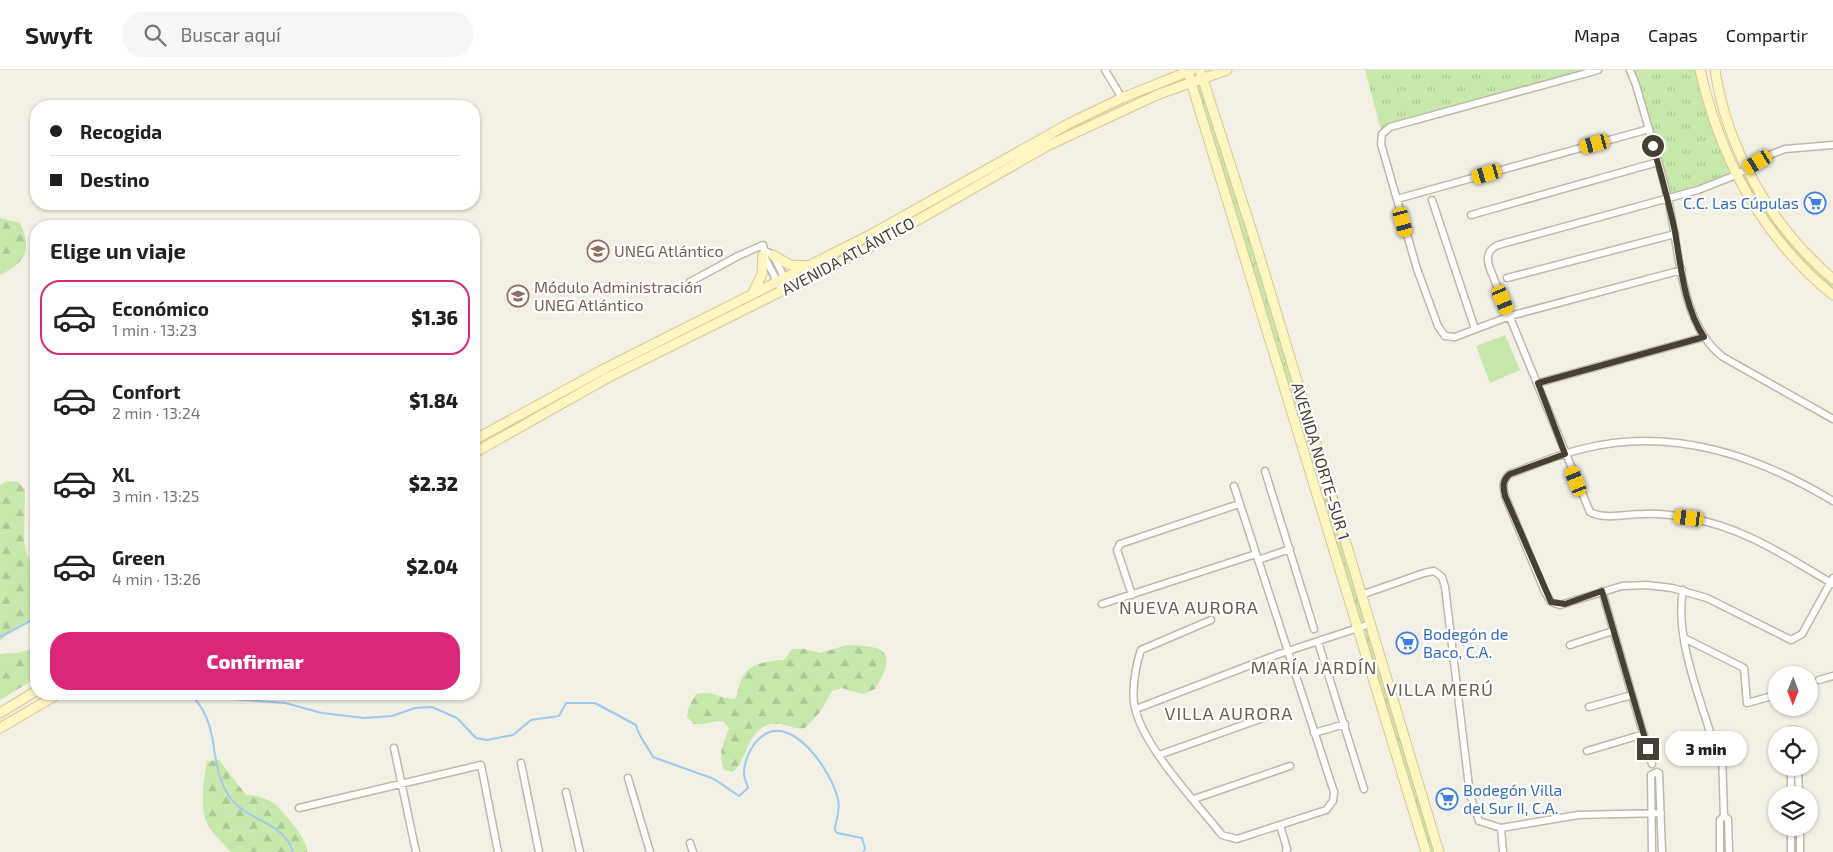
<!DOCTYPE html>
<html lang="es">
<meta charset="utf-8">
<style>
:root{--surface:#fff;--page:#f6f6f6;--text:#202124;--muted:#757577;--line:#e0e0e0;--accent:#db2777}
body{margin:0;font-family:"Exo 2",sans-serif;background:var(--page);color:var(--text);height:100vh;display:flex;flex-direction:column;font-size:19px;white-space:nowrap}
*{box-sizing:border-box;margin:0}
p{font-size:16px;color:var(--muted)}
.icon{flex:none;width:28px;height:28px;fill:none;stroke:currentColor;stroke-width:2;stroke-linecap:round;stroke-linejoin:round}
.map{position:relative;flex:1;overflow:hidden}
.details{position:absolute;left:30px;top:150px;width:450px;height:480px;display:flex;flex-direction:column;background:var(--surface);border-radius:20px;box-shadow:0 1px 4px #0004}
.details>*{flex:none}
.hud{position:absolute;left:30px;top:30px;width:450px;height:110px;border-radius:20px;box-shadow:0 1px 4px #0004;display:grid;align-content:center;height:110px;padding:0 20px;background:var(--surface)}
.needle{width:32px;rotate:181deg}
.fabs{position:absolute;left:1768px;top:596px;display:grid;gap:10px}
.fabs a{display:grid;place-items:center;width:50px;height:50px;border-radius:50%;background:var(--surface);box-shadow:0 1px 4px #0004;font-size:25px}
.end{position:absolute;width:22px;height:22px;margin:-11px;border:6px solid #453f34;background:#fff;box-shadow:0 0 0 2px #fff}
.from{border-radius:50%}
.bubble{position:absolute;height:35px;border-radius:18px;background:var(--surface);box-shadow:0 1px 4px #0004;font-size:16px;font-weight:800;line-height:35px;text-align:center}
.car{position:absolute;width:15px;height:30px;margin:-15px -8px;border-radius:6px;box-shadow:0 0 4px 1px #0007;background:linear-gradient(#f5c518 24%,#345 0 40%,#f5c518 0 76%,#345 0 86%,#f5c518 0)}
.hud b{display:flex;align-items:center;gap:18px;height:48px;font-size:19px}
.hud b+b{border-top:1px solid var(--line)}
.hud i{width:12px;height:12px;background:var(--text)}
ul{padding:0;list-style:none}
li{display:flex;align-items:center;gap:15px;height:75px;margin:0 10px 8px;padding:0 10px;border:2px solid transparent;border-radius:20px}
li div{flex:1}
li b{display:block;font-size:19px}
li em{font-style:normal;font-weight:800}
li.active{border-color:var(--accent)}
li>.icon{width:45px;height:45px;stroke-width:1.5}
h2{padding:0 20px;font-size:22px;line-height:60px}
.button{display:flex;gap:10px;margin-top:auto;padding:10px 20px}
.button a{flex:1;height:58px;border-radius:20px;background:var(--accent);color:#fff;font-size:20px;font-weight:800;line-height:58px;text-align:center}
header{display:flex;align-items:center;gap:30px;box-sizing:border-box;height:70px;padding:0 25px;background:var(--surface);border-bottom:1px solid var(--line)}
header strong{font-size:24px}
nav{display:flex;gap:28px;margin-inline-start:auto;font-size:18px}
.search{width:350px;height:45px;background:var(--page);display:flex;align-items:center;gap:12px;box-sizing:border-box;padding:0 18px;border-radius:20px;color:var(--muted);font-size:19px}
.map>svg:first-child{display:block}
</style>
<header>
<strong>Swyft</strong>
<div class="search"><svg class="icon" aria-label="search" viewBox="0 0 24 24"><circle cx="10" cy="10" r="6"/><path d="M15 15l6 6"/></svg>Buscar aquí</div>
<nav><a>Mapa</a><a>Capas</a><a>Compartir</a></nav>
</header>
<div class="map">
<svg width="1833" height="782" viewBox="0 0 1833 782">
<defs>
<pattern id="grass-tufts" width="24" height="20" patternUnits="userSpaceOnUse" patternTransform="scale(1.25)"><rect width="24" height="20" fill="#c8e8ab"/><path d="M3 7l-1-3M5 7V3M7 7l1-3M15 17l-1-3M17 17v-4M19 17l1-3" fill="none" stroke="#adc894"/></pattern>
<pattern id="forest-firs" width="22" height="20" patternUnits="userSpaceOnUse" patternTransform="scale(1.25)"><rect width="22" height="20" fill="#c8e8ab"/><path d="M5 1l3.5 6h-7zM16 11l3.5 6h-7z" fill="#adc894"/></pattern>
</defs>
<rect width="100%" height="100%" fill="#f2efe4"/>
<path fill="url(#grass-tufts)" d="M1365,0h233l-208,57 -8,7z
M1630,0h70l35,104 11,-6 22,37 65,74v16l-27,-23 -70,-97 -68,24z
M1203,7l236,775h-13l-235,-770z"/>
<path fill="url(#forest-firs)" d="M0,148l20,5c12,26 7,39 -20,52z
M7,411l11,1 7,8 -1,51 3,14 9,15v48l-27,14 -9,9v-156z
M847,575c39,1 51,6 28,44l-13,5 -20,-6 -10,3 -12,21 -15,16c-12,2 -24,-7 -35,-4 -23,7 -22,34 -37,48l-9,-2c-7,-18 0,-26 5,-42l-6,-7c-11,0 -18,4 -29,3l-7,-7 1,-8 8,-15c20,-4 23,5 39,5 3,-6 3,-11 5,-16 5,-20 28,-22 44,-23l8,-11h12l16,4z
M36,578v30l-36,22v-46l18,-1z
M219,690l27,35c9,0 18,3 26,7 9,6 37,39 35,50h-76c-8,-9 -20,-19 -25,-31 -6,-14 -2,-45 1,-60z"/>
<path fill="#c8e8ab" d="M1505,265l15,35 -30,13 -14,-37z"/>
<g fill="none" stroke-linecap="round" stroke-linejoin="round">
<path stroke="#9ec9f1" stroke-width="2" d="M0,567l36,-19
M163,624l122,9 37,10 42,5 28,-2 23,-8 17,-1 25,11 19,20 11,2 26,-5 18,-15 28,-4 7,-13h29l41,22c3,13 11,20 17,32l61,22 25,17 9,-8c-1,-5 -4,-9 -4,-14 0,-12 6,-27 15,-35 31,-31 74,34 79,61 3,12 -3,20 -3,30l2,3 25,5 3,11 -2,3
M193,627c30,32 13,68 38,102 17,22 53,23 62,53"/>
<g stroke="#beb8a6" stroke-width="9">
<path id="street" d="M1105,0l17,28
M1598,0l-208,57 -8,7 -1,10 36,125 21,57 7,10 10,1 55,-21 172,-46
M1630,0l6,15c11,38 23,76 32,114 12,51 11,124 55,158l110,62
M1833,75l-48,4 -13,5 -36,21 -38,15 -200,55c-11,5 -12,13 -8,24l100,243c15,8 36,2 53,2 15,-1 30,1 45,4 54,8 99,39 145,66
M1397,129l252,-70
M1432,130l43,129
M1471,145l187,-53
M763,184l19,37
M1507,208l168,-44
M690,212l48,-26 25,-11 1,5 9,5 16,32
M1538,313l166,-46
M1265,401l49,158
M1833,431c-76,-46 -162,-75 -251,-52 -25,6 -48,16 -72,25 -8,6 -7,13 -5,22l40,96 6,10 9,3 62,-19 25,-1 25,3 35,10 84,42 11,-6 31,-56
M1258,490l32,-11
M1683,520c-9,47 18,110 31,155
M1602,521l50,173
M1132,525l-15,-45 3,-6 119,-40
M1361,525l63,-22 10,-2 8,6 3,10 25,208 9,26 22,7 77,-13 83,-2
M1102,534l154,-50
M1211,550l-70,30c-5,14 -9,38 -7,53 6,41 62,99 88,132l15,4 89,-29 7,-9 1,-9 -100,-306
M1684,568l60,30 3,35 29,-8
M1318,572l46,147
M1570,575l43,-14
M1819,610l14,-4
M1589,637l43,-12
M1136,639l143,-55 91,-30
M1314,663l31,-9
M1790,665l1,-5h5l2,5
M394,678l22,104
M1587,681l57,-17
M1722,684l2,62 4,3 1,33
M1159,685l115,-41
M521,693l18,89
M1791,698v27
M1798,698l1,27
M628,708l22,74
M566,722l14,60
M1194,729l96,-33
M299,738l182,-43 17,87
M1280,755l7,24 -1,3
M1501,758l2,24
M1791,758v24
M1800,758v24
M690,773l3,9
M1652,782l-1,-77 6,-3 2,1 3,79
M1720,782v-32l4,-4"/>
</g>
<g stroke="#d4c792" stroke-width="11">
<path id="secondary" d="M1200,0l54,168 185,614
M1700,0c20,88 62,167 133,225
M1715,0c12,80 57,157 118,209
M1188,2l238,780
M773,185l17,10 19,1
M753,223l9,-19 1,-19
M474,370l130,-71 266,-134 200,-112 52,-25 70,-28
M474,383l135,-76 267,-133 171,-98 112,-52 68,-24
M0,643l36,-22
M0,658l58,-34"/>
</g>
<use href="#street" stroke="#fff" stroke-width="6"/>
<use href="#secondary" stroke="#fff5c1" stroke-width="9"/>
</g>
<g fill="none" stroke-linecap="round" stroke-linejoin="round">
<path stroke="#453f34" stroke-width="6" d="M1648,679l-46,-158 -37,13 -14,-2 -46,-106c-2,-9 -3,-16 5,-22l55,-20 -27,-71 166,-46c-20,-30 -23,-70 -29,-105 -6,-29 -14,-58 -22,-86"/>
</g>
<defs>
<g id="supermarket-ring" transform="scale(1.125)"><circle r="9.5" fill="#fff" stroke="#3f7fe0" stroke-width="1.5"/><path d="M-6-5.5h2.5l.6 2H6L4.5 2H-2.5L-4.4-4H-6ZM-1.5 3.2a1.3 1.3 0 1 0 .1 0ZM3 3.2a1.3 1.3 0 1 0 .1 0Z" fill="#3f7fe0"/></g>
<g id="university-ring" transform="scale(1.125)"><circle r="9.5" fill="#fff" stroke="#8d6e63" stroke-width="1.5"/><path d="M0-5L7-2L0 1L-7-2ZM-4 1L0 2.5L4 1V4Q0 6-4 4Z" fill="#8d6e63"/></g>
</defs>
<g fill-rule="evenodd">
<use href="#supermarket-ring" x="1815" y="133"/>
<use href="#university-ring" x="598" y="181"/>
<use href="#university-ring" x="518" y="226"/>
<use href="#supermarket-ring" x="1407" y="573"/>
<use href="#supermarket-ring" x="1447" y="729"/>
</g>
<g text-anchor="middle" stroke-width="4.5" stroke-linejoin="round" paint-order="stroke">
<g font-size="16" fill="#366cbe" stroke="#fff" text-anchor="start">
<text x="1799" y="139" text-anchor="end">C.C. Las Cúpulas</text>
<text x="1423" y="570">Bodegón de<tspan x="1423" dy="18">Baco, C.A.</tspan></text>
<text x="1463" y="726">Bodegón Villa<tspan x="1463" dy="18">del Sur II, C.A.</tspan></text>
</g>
<g font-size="16" fill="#785e54" stroke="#fff" text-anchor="start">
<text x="614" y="187">UNEG Atlántico</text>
<text x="534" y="223">Módulo Administración<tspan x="534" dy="18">UNEG Atlántico</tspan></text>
</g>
<g font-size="16" fill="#453f34" stroke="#fff">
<text transform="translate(848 186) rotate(-28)" y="6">AVENIDA ATLÁNTICO</text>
<text transform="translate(1321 391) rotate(73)" y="6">AVENIDA NORTE-SUR 1</text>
</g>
<g font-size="18" letter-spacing="1" fill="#685e4b" stroke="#fff">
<text x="1189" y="544">NUEVA AURORA</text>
<text x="1314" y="604">MARÍA JARDÍN</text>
<text x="1440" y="626">VILLA MERÚ</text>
<text x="1229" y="650">VILLA AURORA</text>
</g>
</g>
</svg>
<div class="fabs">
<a><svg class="needle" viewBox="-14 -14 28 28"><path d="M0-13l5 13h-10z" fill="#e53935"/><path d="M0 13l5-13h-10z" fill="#757577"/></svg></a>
<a><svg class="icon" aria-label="locate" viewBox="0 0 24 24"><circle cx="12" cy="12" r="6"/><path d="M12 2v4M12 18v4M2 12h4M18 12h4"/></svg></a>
<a><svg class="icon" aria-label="layers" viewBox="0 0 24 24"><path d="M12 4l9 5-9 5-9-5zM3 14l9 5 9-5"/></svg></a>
</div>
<i class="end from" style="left:1653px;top:76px"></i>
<i class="end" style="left:1648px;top:679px"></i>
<div class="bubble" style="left:1665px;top:661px;width:82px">3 min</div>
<i class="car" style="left:1595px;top:74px;rotate:255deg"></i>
<i class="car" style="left:1758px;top:92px;rotate:239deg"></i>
<i class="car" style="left:1487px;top:104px;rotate:254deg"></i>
<i class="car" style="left:1403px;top:152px;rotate:165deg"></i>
<i class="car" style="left:1503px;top:230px;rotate:157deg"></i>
<i class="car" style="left:1576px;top:411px;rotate:338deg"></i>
<i class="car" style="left:1689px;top:448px;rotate:277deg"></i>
<div class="hud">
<b><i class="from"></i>Recogida</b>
<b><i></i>Destino</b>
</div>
<section class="details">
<h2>Elige un viaje</h2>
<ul>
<li class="active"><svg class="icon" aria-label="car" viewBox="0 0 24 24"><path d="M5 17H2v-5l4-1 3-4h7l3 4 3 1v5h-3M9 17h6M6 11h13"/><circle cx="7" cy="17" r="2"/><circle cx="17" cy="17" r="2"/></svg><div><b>Económico</b><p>1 min · 13:23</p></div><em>$1.36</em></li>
<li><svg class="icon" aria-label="car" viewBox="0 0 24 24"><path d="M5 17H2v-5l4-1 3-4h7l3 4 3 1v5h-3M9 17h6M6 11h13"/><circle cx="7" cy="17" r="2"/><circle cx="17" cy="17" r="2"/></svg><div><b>Confort</b><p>2 min · 13:24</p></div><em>$1.84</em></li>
<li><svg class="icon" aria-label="car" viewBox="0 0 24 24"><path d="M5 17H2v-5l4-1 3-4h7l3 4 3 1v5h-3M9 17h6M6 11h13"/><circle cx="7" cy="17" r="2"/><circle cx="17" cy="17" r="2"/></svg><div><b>XL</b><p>3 min · 13:25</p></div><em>$2.32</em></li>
<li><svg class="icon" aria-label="car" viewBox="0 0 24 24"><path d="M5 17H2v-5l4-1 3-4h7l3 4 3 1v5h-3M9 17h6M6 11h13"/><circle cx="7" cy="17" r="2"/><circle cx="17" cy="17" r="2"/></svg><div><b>Green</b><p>4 min · 13:26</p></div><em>$2.04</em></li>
</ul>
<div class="button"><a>Confirmar</a></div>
</section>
</div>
